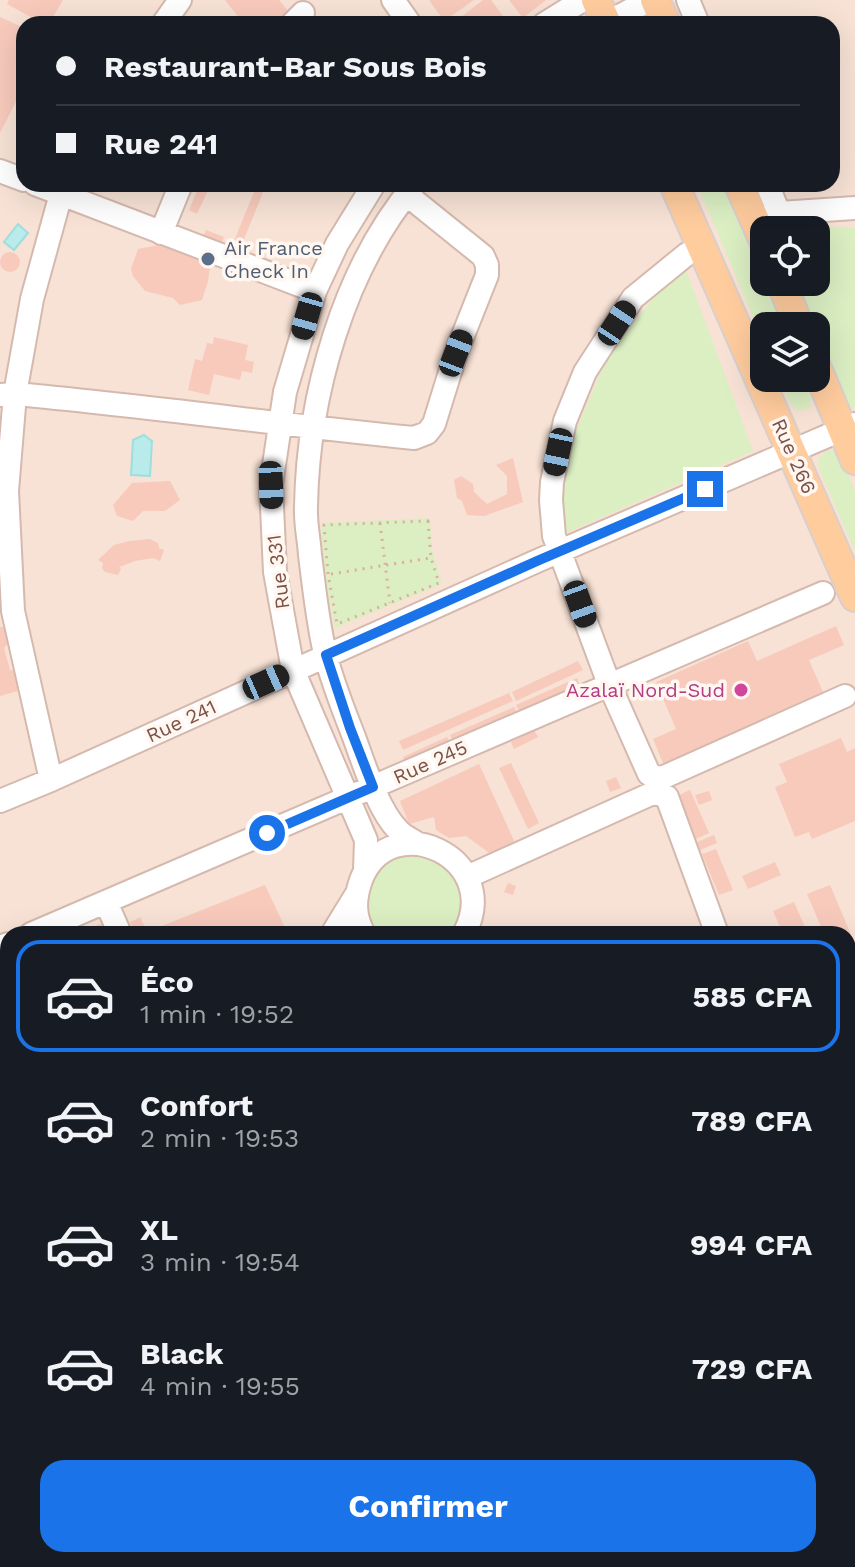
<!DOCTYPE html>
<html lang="fr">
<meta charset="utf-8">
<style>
:root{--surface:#171b24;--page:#20242c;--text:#f1f3f6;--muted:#9ea1a6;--line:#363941;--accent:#1a73e8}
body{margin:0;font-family:"Work Sans",sans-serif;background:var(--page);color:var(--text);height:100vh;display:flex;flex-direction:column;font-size:30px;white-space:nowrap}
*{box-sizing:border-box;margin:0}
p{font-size:26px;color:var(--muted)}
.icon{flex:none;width:44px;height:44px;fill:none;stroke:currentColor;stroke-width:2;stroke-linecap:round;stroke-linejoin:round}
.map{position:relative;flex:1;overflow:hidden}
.panel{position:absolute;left:0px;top:926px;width:856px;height:642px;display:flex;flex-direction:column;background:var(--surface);border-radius:24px 24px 0 0;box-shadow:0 8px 32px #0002}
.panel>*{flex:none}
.guide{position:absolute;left:16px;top:16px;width:824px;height:176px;border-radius:24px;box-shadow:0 8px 32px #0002;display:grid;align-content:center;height:176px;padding:0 40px;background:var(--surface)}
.buttons{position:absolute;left:750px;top:216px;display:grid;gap:16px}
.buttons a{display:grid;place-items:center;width:80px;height:80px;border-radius:16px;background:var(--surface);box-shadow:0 8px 32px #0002;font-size:40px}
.end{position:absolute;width:36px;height:36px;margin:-18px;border:10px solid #1a73e8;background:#fff;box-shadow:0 0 0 4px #fff}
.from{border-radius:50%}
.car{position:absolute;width:24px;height:48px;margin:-24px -12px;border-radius:10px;box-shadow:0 0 6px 2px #0007;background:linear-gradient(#222 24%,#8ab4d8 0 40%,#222 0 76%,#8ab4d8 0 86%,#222 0)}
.guide b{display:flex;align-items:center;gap:28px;height:76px;font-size:30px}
.guide b+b{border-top:2px solid var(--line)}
.guide i{width:20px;height:20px;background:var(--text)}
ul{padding:14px 0 0;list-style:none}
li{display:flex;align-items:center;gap:24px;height:112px;margin:0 16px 12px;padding:0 24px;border:4px solid transparent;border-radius:24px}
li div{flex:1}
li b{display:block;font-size:30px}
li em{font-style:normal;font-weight:700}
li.on{border-color:var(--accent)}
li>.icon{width:72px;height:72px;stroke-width:1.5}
.primary-button{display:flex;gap:16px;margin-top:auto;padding:16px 40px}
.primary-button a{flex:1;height:92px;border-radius:24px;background:var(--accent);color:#fff;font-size:32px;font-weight:700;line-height:92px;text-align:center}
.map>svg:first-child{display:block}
</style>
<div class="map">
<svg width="855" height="1567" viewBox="0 0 855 1567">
<rect width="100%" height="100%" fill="#fff2e7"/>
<path fill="#f7e2d5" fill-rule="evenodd" d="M0,0h855v1567h-855zM24,24h808v160h-808zM764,230h52v52h-52zM764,326h52v52h-52zM8,934h840v626h-840z"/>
<path fill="#dcefc3" d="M697,184h25l60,142h-18v17z
M803,225l52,3v179l-9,4 -30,-73v-12h-5l-18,-44h23v-52l-44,-1z
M686,270l67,181 -187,82 -3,-11 -1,-32 13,-57 25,-59 16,-29 48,-60z
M779,378h25l8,17 -2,12 -11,4 -9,-7z
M827,450l8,1 6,6 14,34v61l-37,-86 1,-8z
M430,518l2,31 10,35 -107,44 -11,-56 -3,-49z
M420,855c38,12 54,44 31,79h-76l-7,-11 -3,-31 19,-28 19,-8z"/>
<path fill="#b9ebeb" stroke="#9edede" stroke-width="2" d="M18,224l10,9 -14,17 -10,-8z
M144,435l8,6 -2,35 -19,-1 2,-35z"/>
<path fill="#f7cabc" d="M9,0h54l-14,24h-6l-36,-20z
M225,0h54l9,11 -16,13h-28z
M429,0h45l-30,21z
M483,0h8l18,24h-57z
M509,0h37l-23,18z
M0,17l24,11v58l-24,47z
M200,184h11l-14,30 -8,-4z
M256,187l8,3 -22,54 -8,-3z
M206,230l18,7 -3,8 -18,-7z
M159,245l27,5 24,17 -2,14 -6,19 -22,5 -7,-7 -28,-7 -12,-15 -2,-7 7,-20z
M0 262a10 10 0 1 1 20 0a10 10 0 1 1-20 0Z
M214,337l34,8 -3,15 9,2 -2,11 -10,-2 -2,9 -26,-6 -5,21 -21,-5 7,-31 7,2 5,-18 6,1z
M513,458l10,44 -39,14 -17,-1 -5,-14 -5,-3 -3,-18 7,-4 12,8 1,8 13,12 20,-10v-18l-11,-11z
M170,481l10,19 -15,11h-22l-10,10 -16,-5 -4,-11 19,-22z
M150,539l8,4 1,5 5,2 -4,11 -7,-3 -18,3 -16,6 2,2 -3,6 -13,-3 -3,-4 1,-5 -5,-3 16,-15 15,-4z
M836,626l8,19 -35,15 17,39 -160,71 -13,-31 23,-10 -20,-47 92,-41 9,20z
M0,627h9l-2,17 -3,4 6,22 7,1 4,19 -21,6z
M578,661l5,9 -67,31 -4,-9z
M577,678l4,10 -60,27 -5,-10z
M509,693l4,8 -110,49 -4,-9z
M514,707l5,10 -64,28 -5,-10z
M534,730l4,7 -24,12 -3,-7z
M447,737l5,9 -45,20 -4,-9z
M841,738l6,14 8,-4v73l-43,18 -3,-7 -14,5 -20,-50 12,-5 -8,-18z
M511,763l28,60 -11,6 -29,-61z
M479,764l37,81 -24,10 -26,-19 -17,2 -13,-8 -2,-13 -25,7 -9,-23z
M616,777l5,11 -11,4 -4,-11z
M690,790l19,43 -13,6 -19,-43z
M709,791l3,9 -13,5 -4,-10z
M714,835l3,8 -17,7 -3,-8z
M716,849l17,41 -14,5 -17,-41z
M775,862l6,13 -33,14 -6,-13z
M508,883l8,3 -3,9 -9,-3z
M265,885l23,49h-132l-2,-5z
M830,885l25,59v62l-7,-16v-56h-24l-17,-40z
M794,902l14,32h-25l-10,-23z
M141,917l1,5 5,7 -12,5 -5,-12z
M102,923l6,11h-29l12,-6 3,1 -1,-2z
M848,1022l7,17v18l-4,1h-3z
M8,1512v19l-8,-13z
M24,1560h50l3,7h-61z
M435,1560h32l-17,7h-12z
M514,1560h13l3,7h-13z
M529,1560h17l3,7h-17z
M557,1560h19l3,7h-18z
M590,1560h43l2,7h-45l-2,-4z"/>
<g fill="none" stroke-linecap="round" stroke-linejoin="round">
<g stroke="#d5b9ae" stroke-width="26">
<path id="minor" d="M393,0l17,24
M688,0l10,24
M163,24l17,-24
M292,24l11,-11
M544,24l39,-24
M604,24l46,-24
M0,171l24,9
M35,184l280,107
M415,184c-72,85 -107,213 -109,322 -1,16 3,33 4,49 4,31 8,72 16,102 7,27 18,54 28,80 10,27 24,73 44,93 5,6 13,9 20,14
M767,184l12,29
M755,219l24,-6 76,-5
M161,233l20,-49
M701,248l-14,6 -54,44 -48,74 -20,49 -13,61 -1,18 3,36 55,148 40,90 8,4 7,-1 181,-81
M0,395l15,-1c134,12 266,31 399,44l13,-5 7,-9 22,-71 31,-78v-10l-4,-9 -77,-62
M51,780l-38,-169 -6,-120 8,-97 17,-95 29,-105 6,-10
M0,801l51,-21 486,-219 318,-137
M365,870l1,-30 -73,-170 -18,-98 -4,-87 14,-93 30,-101 22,-47 37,-60
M467,877l186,-84 9,2 5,2 50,137
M106,902l14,32
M31,934l792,-341
M332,934l24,-39
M364,934c-10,-18 -10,-34 -3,-54 29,-75 144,-22 103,54
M0,947l8,-3
M0,1080l8,-3
M848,1124l7,6
M848,1173l7,-8
M848,1307l7,5
M855,1341l-2,6 2,16
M390,1560l3,7
M426,1560l2,7
M682,1560l3,7
M713,1560l3,7
M0,1562l8,-6
M293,1567l15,-7
M352,1567l14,-7
M467,1567l18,-7"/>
</g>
<g stroke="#dacfcc" stroke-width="32">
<path id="major" d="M596,0l11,24
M655,0l11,24
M674,184l181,413
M739,184l25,57
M781,282l18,44
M816,366l39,94
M0,1298l8,18
M0,1330l8,18
M114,1560l3,7"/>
</g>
<path stroke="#ddad9e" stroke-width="3" stroke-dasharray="2 6" stroke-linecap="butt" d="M428,521l3,37 8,25 -102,41 -9,-50 -4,-49z
M380,523l10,80
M331,574l99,-16"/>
<use href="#minor" stroke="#fff" stroke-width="22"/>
<use href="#major" stroke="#ffcc9e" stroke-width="28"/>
</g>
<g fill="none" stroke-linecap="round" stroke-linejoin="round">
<path stroke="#1a73e8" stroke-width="10" d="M267,833l106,-46 -23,-59 -24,-73 211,-94 168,-72"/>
</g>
<circle fill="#5c6f8a" stroke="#fff7f0" stroke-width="3" cx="208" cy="259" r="8"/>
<circle fill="#d1479c" stroke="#fff7f0" stroke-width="3" cx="741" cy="690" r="8"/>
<g text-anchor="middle" stroke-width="7" stroke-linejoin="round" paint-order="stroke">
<g font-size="20" fill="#4e5e75" stroke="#fff7f0" text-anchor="start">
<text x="224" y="255">Air France<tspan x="224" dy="23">Check In</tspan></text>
</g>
<g font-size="20" fill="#7c5248" stroke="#fff7f0">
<text transform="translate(794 456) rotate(66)" y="7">Rue 266</text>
<text transform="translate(278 572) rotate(-97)" y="7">Rue 331</text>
<text transform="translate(181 721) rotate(-25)" y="7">Rue 241</text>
<text transform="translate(430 762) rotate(-24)" y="7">Rue 245</text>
</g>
<g font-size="20" fill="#b23c85" stroke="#fff7f0" text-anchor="end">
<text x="725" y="697">Azalaï Nord-Sud</text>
</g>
</g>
</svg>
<div class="buttons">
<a><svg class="icon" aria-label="locate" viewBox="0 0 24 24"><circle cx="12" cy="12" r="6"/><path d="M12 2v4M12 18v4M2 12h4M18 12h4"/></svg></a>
<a><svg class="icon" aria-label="layers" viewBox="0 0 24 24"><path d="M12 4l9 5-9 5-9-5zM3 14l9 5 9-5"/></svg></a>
</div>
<i class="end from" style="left:267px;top:833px"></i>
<i class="end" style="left:705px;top:489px"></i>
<i class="car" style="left:307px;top:316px;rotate:196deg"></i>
<i class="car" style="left:617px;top:323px;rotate:33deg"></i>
<i class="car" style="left:456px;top:353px;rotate:21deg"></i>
<i class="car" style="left:558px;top:452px;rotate:192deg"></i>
<i class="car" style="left:271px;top:485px;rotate:178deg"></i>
<i class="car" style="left:580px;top:604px;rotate:160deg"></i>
<i class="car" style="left:266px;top:682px;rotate:66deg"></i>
<div class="guide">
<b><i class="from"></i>Restaurant-Bar Sous Bois</b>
<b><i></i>Rue 241</b>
</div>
<section class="panel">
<ul>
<li class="on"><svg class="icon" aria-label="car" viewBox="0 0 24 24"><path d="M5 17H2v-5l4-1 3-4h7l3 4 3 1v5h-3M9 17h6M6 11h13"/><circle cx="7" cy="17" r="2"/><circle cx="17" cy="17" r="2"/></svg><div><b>Éco</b><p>1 min · 19:52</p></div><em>585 CFA</em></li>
<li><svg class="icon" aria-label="car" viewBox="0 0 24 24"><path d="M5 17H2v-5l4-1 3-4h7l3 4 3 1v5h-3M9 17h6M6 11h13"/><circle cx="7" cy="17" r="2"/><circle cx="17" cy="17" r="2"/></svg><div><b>Confort</b><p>2 min · 19:53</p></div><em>789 CFA</em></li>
<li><svg class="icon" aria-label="car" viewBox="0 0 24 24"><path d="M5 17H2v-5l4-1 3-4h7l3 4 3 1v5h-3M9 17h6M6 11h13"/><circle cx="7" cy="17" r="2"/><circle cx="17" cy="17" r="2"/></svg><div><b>XL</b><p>3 min · 19:54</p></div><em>994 CFA</em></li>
<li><svg class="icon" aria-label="car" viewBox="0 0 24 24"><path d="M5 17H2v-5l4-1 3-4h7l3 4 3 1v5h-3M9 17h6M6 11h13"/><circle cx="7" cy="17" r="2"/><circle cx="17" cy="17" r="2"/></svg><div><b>Black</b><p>4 min · 19:55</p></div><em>729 CFA</em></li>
</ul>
<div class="primary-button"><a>Confirmer</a></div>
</section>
</div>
